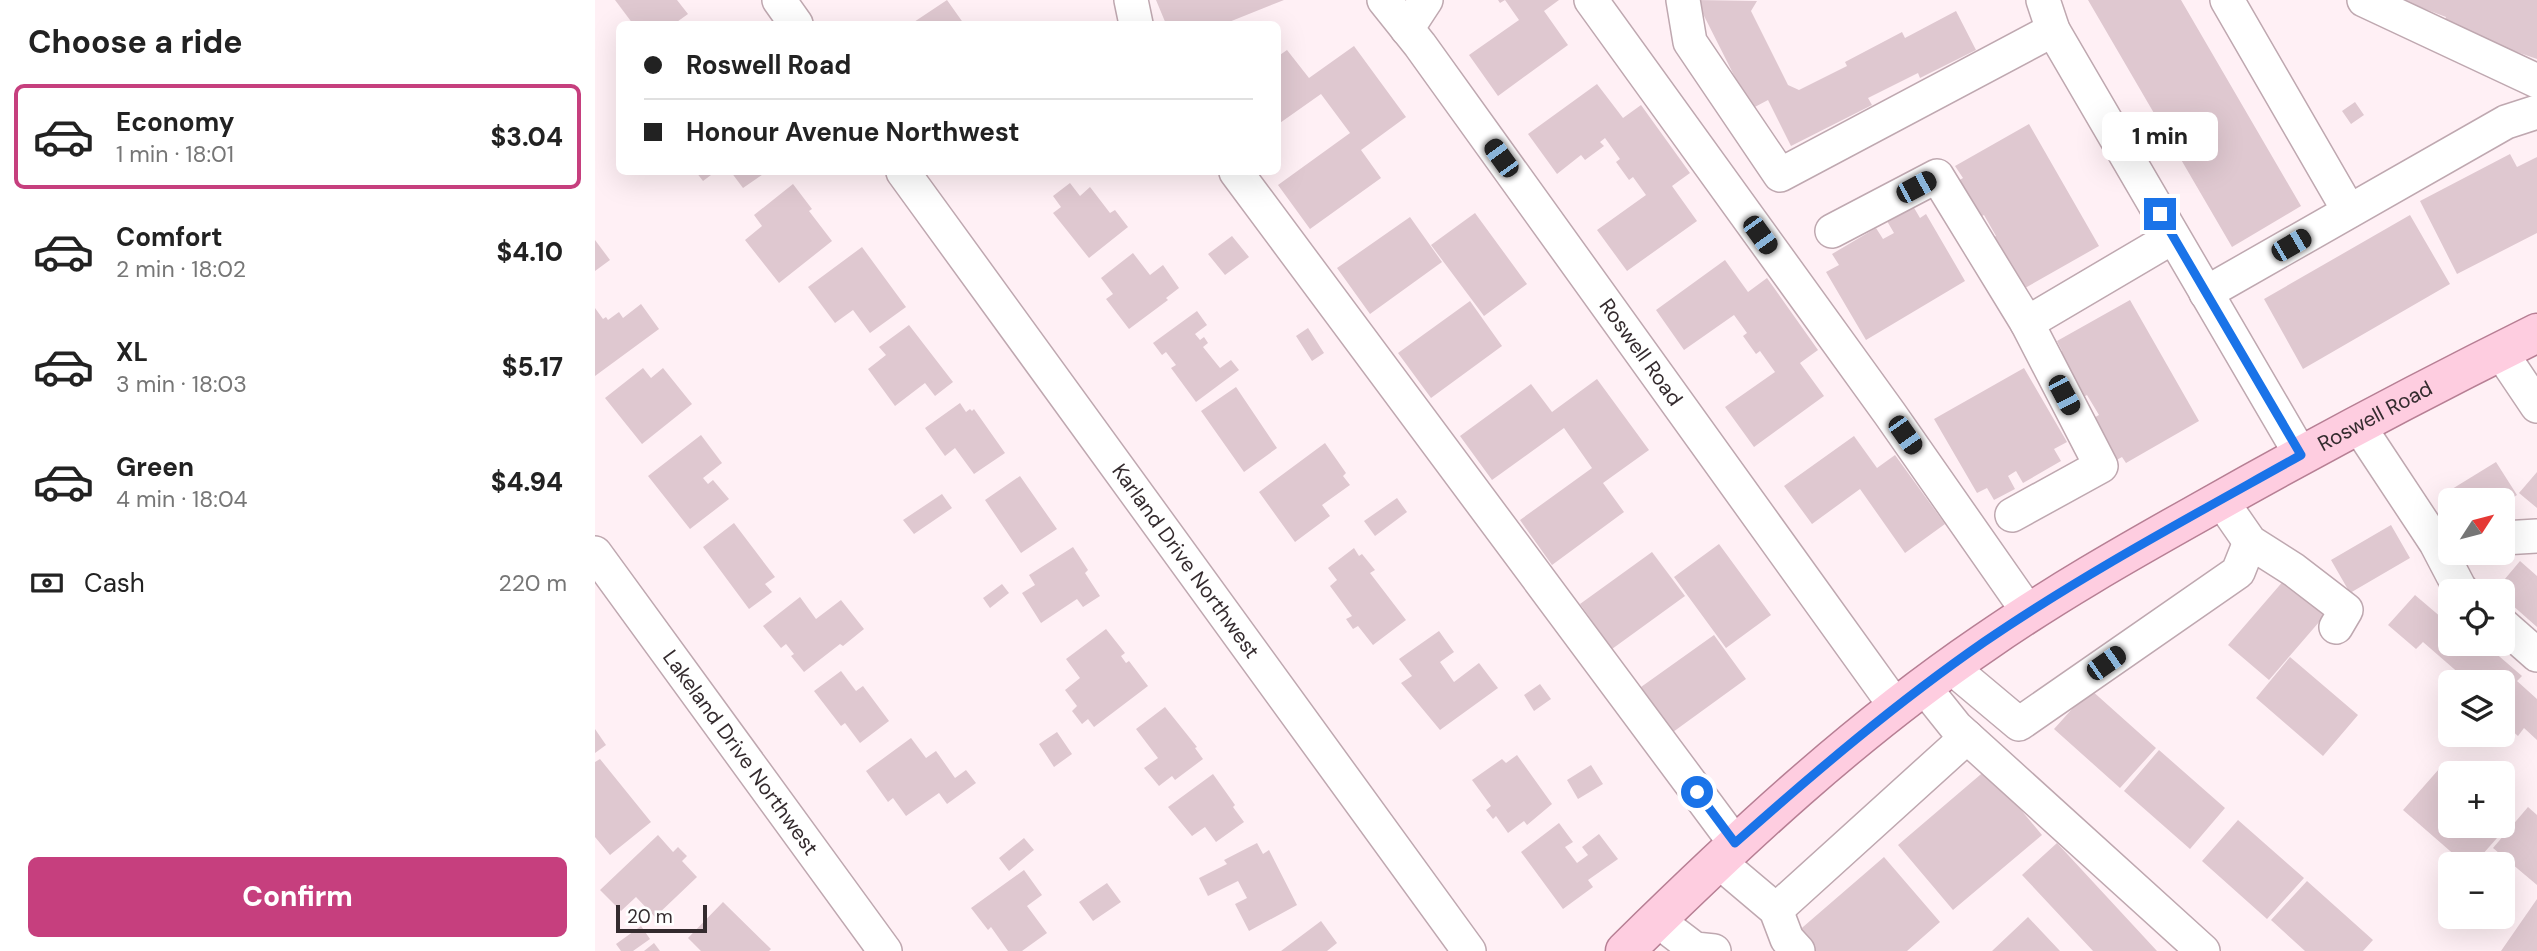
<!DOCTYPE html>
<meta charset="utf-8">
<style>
:root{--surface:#fff;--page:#f6f6f6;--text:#222;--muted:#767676;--line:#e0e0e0;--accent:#c63f7e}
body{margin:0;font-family:"DM Sans",sans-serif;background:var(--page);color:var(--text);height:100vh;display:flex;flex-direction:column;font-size:26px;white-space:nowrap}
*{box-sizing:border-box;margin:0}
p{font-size:23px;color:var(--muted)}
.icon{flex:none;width:38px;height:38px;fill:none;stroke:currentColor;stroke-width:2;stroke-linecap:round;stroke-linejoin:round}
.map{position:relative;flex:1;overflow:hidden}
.side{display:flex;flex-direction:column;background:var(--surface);width:595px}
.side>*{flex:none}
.top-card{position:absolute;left:21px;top:21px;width:665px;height:154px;border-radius:10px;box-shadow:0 7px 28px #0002;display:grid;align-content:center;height:154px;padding:0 28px;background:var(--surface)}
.needle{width:46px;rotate:54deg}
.fabs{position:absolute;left:1843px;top:488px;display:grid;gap:14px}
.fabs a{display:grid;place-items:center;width:77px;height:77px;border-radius:10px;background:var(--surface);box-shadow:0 7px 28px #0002;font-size:35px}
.scale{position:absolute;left:21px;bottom:18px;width:91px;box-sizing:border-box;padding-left:7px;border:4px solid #342b2e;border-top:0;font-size:19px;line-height:24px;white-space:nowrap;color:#342b2e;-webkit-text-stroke:5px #fff;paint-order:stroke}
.end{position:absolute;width:32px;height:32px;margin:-16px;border:9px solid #1a73e8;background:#fff;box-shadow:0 0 0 4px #fff}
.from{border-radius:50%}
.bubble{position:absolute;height:49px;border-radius:10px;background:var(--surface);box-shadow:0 7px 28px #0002;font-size:23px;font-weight:800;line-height:49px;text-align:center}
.car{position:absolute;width:21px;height:42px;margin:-21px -10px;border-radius:9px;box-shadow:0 0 5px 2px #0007;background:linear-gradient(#222 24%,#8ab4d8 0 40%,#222 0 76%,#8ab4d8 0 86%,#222 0)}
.top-card b{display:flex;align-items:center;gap:24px;height:66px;font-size:26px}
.top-card b+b{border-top:2px solid var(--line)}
.top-card i{width:18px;height:18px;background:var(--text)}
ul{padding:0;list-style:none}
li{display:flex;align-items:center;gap:21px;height:105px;margin:0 14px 10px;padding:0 14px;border:4px solid transparent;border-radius:10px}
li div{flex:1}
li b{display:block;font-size:26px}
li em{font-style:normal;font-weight:800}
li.on{border-color:var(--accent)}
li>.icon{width:63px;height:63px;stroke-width:1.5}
h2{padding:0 28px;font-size:32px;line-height:84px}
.pay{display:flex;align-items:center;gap:18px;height:77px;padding:0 28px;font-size:26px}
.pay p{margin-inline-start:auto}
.button{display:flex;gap:14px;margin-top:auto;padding:14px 28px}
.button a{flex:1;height:80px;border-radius:10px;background:var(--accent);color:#fff;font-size:28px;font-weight:800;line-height:80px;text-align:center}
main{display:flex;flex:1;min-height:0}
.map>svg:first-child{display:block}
</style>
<main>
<section class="side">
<h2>Choose a ride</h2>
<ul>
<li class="on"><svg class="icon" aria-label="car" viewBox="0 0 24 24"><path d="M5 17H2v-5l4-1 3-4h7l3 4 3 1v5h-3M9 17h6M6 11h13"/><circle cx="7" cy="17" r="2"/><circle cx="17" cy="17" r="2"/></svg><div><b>Economy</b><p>1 min · 18:01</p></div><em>$3.04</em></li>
<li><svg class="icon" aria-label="car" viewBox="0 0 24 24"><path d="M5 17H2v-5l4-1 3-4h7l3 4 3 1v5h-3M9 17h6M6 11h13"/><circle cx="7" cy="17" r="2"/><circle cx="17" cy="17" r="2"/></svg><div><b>Comfort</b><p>2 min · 18:02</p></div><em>$4.10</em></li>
<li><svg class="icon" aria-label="car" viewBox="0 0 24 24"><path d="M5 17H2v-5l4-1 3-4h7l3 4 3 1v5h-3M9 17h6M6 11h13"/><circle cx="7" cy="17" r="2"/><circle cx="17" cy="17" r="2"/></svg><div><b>XL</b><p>3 min · 18:03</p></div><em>$5.17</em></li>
<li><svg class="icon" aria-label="car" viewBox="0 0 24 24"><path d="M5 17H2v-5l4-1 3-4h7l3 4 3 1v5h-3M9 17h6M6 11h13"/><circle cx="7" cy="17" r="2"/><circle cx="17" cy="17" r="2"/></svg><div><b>Green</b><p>4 min · 18:04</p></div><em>$4.94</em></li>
</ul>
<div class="pay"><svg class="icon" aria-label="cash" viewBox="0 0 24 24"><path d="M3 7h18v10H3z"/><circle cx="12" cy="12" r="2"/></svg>Cash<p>220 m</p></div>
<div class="button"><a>Confirm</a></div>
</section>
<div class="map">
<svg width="1942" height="951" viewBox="0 0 1942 951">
<rect width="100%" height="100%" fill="#fff0f5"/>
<path fill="#dfc8d0" d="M20,0h62l11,14 -14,10h-41z
M352,0l17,24h-49l-1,-2z
M561,0h128l-60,24h-58z
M903,0h61l-15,11 24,34 -70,51 -29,-41 50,-35 -14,-20 -5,3z
M1101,0l61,1 -6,10 37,74 11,5 48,-24 -2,-4 57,-30 3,6 51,-27 20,39 -56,28 -2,-5 -50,25 4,7 -81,41 -23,-46 -17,9z
M1493,0h93l120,206 -69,41z
M1806,0h136v59l-69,-24 2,-4 -26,-9 2,-5z
M759,46l52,71 -45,33 20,28 -71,51 -32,-44 72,-52 -29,-39 -44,31v-68l10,-7 22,28z
M1002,84l26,34 18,-13 49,68 -18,13 25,35 -70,50 -30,-41 49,-35 -13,-18 -4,3 -13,-18 4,-3 -15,-21 -5,4 4,4 -19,14 -4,-5 -24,19 -29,-40z
M1760,102l9,13 -13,9 -9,-13z
M1434,124l70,122 -74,42 -4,-8 -9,5 -25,-44 9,-5 -12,-21 -10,5 -21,-36 10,-6 -8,-12z
M1915,154l7,13 20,-10v76l-80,41 -37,-73z
M101,172h19l-12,9z
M136,172h35l-23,16z
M475,183l10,13 10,-9 20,26 5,-3 13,17 -39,31 -36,-45 8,-6 -8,-11z
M198,184l19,25 -3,2 23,30 -53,42 -34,-43 17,-14 -8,-11z
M1318,206l7,12 6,-4 39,67 -99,59 -40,-68 13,-7 -7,-11 44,-26 7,11 11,-6 -7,-12z
M880,213l52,71 -43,32 -53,-71z
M1815,215l40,69 -147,85 -39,-70z
M815,217l32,45 -72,52 -33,-46z
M637,236l17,21 -24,18 -17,-21z
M0,240l15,20 -15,11z
M267,247l44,60 -36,26 -17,-23 -18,13 -27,-36z
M538,253l17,22 13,-10 16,23 -13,10 2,2 -39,29 -23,-30 7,-5 -12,-16z
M1130,260l23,32 19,-14 51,72 -18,13 24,33 -70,51 -29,-40 50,-35 -15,-21 -4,3 -13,-18 4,-3 -13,-18 -50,35 -28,-40z
M1535,300l69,121 -73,42 -4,-6 -9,5 -23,-42 9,-5 -12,-20 -9,5 -25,-44 9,-5 -5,-10z
M875,301l32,45 -71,52 -33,-45z
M46,304l18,25 -64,47v-68l8,11 3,-2 2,3 11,-8 4,6z
M602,311l10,14 -12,9 5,6 4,-3 4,6 -5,4 17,21 11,-8 8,10 -43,32 -25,-34 5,-3 -10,-13 -4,3 -9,-12z
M314,325l44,57 -18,14 -10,-13 -30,23 -27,-37 18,-14 -7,-8z
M713,328l16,25 -12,8 -16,-25z
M48,368l8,10 12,-10 29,36 -50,40 -37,-46z
M1429,368l43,74 -13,7 7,12 -38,22 -7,-12 -8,5 7,13 -21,11 -7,-12 -10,5 -43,-74z
M1002,379l52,71 -46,33 21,29 -72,53 -32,-45 72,-52 -28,-40 -72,52 -32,-44 71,-52 21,28z
M641,387l41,61 -33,24 -43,-61z
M365,403l6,9 4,-3 2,2 2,-2 31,44 -31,21 -19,-26 -10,8 -20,-28z
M106,435l21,28 -19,15 5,6 5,-4 16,19 -39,30 -42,-53z
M1259,436l23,32 18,-13 50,69 -40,29 -45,-64 -48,35 -28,-38z
M730,443l21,30 -3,3 7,9 -28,20 8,11 -35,26 -36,-50z
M1901,462l21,33 -14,9v-4h-53v15l-11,-18z
M1942,472v36l-18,-15z
M425,476l37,53 -36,24 -36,-53z
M347,494l10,14 -38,26 -11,-14z
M802,498l10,14 -32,24 -11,-15z
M139,523l41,54 -10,7 7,8 -23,17 -46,-62z
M1796,525l19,33 -60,35 -19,-33z
M1124,544l52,71 -45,33 -52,-71z
M478,547l15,23 -3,3 15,23 -17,11 -6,-8 -36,24 -19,-30 13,-8 -6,-10z
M759,548l5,8 3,-2 13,16 -5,3 36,47 -33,25 -15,-19 -5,3 -7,-10 6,-3 -22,-30 7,-6 -9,-12z
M1057,552l33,44 -73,53 -32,-45z
M1925,561l17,15v51l-34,-30v-5h-9z
M1690,579l41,35 -57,66 -41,-35z
M407,584l7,9 -19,15 -7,-10z
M1820,595l27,23 5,-7 3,2v31h35l37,32 -5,5 20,18v41l-13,-12 -6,8 -15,-13v-41h-34l-46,-40 -7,7 -28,-24z
M205,597l16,22 25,-19 23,29 -21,17 -3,-2 -36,28 -13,-16 3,-2 -8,-10 -5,4 -18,-22z
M511,629l19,24 -4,3 5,7 3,-2 19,25 -54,41 -6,-8 -6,5 -10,-13 5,-5 -12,-16 15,-12 -14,-19z
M844,631l15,21 -14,10 14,20 25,-19 19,25 -58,42 -39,-47 11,-7 -13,-17z
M1119,635l32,44 -73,53 -32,-45z
M1695,657l68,58 -35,41 -67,-58z
M246,671l15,20 7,-5 26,35 -29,22 -15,-20 -4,3 -27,-35z
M945,684l11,15 -17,12 -10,-16z
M1495,689l66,59 -36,40 -66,-59z
M570,707l32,40 -2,1 8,11 -28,21 -3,-4 -13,10 -15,-18 14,-10 -22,-29z
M0,729l11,16 -11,8z
M462,732l15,22 -18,13 -15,-23z
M316,738l15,20 10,-7 19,27 11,-8 10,13 -29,21 -8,-11 -33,23 -13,-18 -5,4 -22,-31z
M1564,750l66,58 -35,41 -66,-58z
M922,755l35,49 -25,21 -3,-4 -16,12 -12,-17 -3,3 -7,-9 5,-4 -19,-26 30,-21 4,4z
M5,759l51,63 -41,33 -15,-18v-75z
M996,765l12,19 -25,15 -11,-19z
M1392,769l55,66 -89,75 -55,-65z
M1844,769l11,11v46h52l3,3 -31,35h-9l-62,-54z
M618,774l22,31 -2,2 11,15 -28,20 -11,-15 -13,9 -24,-29z
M1933,807l9,8v70l-44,-37z
M1643,820l66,58 -37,41 -65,-58z
M964,823l14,19 -8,5 12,16 11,-8 -6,-8 17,-13 19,25 -30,21 5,7 -30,22 -42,-57z
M63,835l15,17 5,-5 9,9 -5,5 15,16 -42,40 -19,-20 -15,14 -21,-21z
M429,838l10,12 -25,21 -10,-13z
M662,843l6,11 6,-4 28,55 -48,26 -14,-27 12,-6 -9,-17 -30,15 -9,-18 28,-14 -3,-4z
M1462,843l100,108h-64l-71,-76z
M1289,857l56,65 -33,29h-96l-15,-18z
M429,870l18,25 -15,11 20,27 -25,18h-14l-17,-24 -3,3 -17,-22z
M1712,881l66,59 -10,11h-58l-34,-31z
M512,883l14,19 -28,19 -14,-19z
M1942,899v52h-36z
M128,902l48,47 -2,2h-68l-13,-13z
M1433,917l32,34h-68z
M726,921l16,22 -10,8h-46z
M46,926l9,13 -17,12h-12l-5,-7z
M59,943l6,8h-16z"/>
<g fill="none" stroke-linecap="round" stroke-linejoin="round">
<g stroke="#bfa8b0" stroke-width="36">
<g id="minor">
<path d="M184,0l17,24"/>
<path d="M536,0l5,24"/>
<path id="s1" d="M789,0l36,45 476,662"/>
<path d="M996,0l299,414 139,199"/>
<path d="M1088,0l7,42 90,133 273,-145"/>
<path d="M1448,0l10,30 248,425"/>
<path d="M1632,0l122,211"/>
<path d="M1769,0l173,81"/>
<path d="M812,29l19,-29"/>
<path id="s2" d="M308,172l566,779"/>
<path d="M641,172l499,671"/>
<path d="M1237,231l105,-55 90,147 146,-86"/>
<path d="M1611,293l300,-171 31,-10"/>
<path d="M1905,351l37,55"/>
<path d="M1763,425l78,118 23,44 4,5"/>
<path d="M1626,500l29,42 44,28 52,40 -10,17"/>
<path d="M1417,515l89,-49 -74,-143"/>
<path d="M1908,538l34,-2"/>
<path id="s3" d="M0,553l290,398"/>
<path d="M1908,625l34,30"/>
<path d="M1356,667l68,57 219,-152 12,-30"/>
<path d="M1329,687l32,40 247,224"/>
<path d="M1123,861l58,49 11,29 11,12"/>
<path d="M1181,910l191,-173"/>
<path d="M1062,920l38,29 19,2"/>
</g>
</g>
<g stroke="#b77f94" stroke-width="41">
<g id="major">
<path id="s4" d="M1030,951c113,-111 228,-219 359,-308 69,-48 141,-89 214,-130 111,-63 224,-123 339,-180"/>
</g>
</g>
<use href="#minor" stroke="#fff" stroke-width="33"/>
<use href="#major" stroke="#fecde0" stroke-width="38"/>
</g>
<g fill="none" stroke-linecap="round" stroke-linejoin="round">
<path stroke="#1a73e8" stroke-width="9" d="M1102,792l38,51c80,-71 161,-140 249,-201 101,-69 210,-127 317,-187l-141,-241"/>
</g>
<g text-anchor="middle" stroke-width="7" stroke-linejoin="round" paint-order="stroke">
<g font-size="21" fill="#342b2e" stroke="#fff">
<text dy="7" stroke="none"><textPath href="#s1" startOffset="436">Roswell Road</textPath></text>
<text dy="7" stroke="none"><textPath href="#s4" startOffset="926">Roswell Road</textPath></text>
<text dy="7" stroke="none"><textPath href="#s2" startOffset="481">Karland Drive Northwest</textPath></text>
<text dy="7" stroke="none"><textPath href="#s3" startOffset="247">Lakeland Drive Northwest</textPath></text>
</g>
</g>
</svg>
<div class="fabs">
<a><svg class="needle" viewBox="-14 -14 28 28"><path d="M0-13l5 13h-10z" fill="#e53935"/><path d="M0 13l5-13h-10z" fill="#767676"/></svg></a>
<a><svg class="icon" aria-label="locate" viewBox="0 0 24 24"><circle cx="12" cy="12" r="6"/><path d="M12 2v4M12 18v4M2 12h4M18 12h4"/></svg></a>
<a><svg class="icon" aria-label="layers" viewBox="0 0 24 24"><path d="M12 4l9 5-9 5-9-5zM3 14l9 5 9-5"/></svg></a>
<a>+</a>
<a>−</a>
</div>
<div class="scale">20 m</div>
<i class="end from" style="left:1102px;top:792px"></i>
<i class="end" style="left:1565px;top:214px"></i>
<div class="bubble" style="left:1507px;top:112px;width:116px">1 min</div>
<i class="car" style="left:906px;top:158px;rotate:324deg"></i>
<i class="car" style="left:1321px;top:187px;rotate:62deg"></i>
<i class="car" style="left:1165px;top:235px;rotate:144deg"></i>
<i class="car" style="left:1696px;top:245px;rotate:60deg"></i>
<i class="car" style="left:1469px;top:395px;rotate:152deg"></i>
<i class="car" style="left:1310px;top:435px;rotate:145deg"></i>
<i class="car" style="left:1511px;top:663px;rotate:55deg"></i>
<div class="top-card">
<b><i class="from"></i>Roswell Road</b>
<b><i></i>Honour Avenue Northwest</b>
</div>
</div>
</main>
